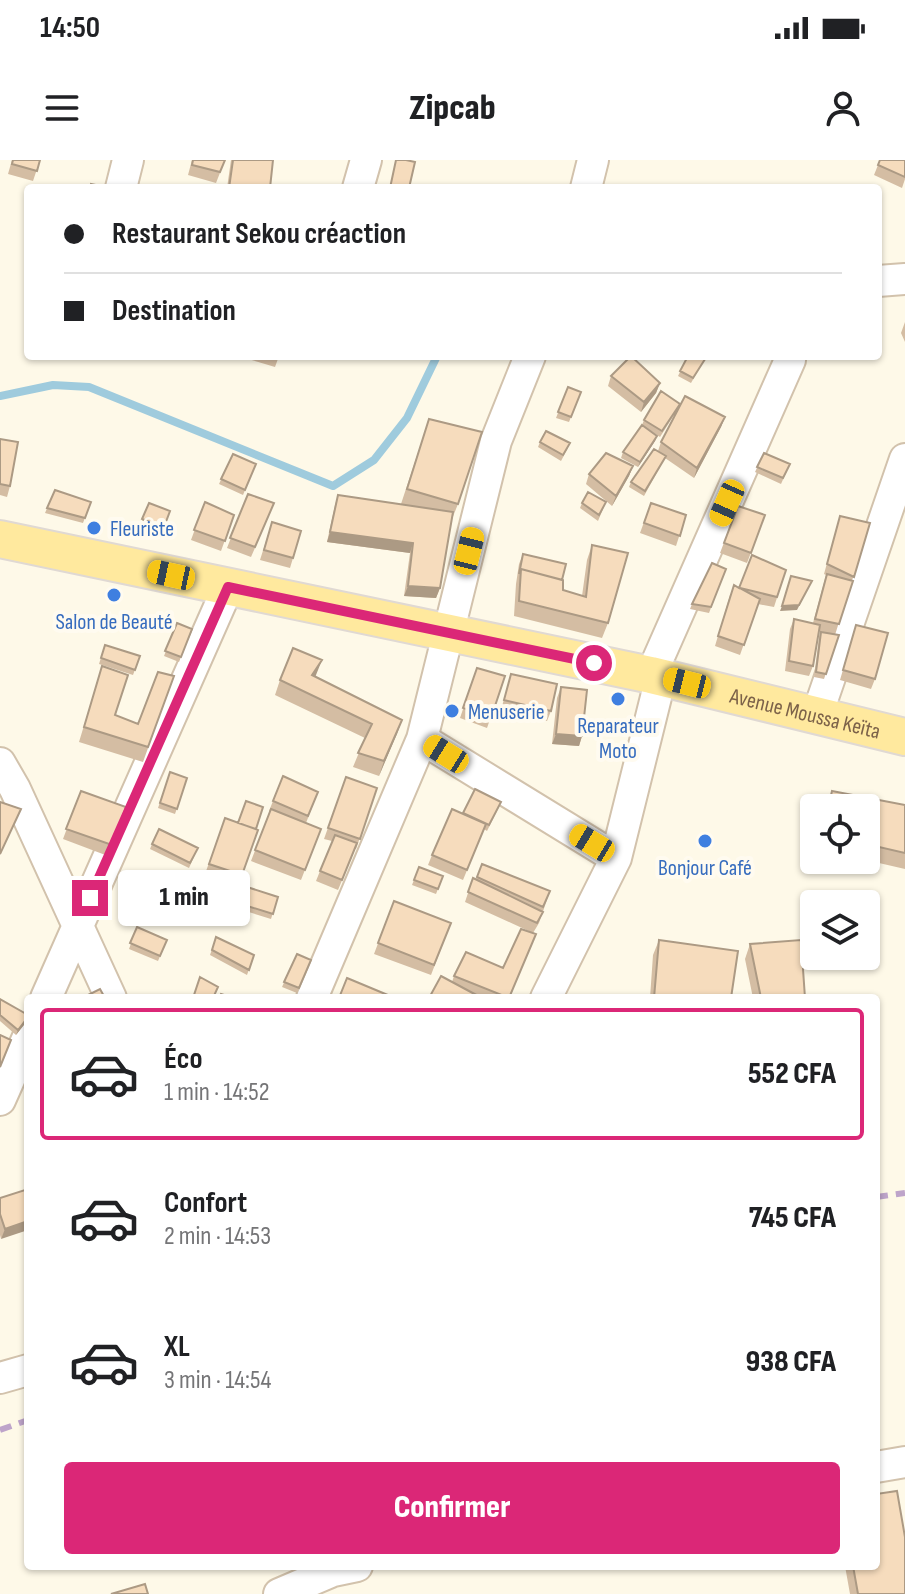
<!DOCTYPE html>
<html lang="fr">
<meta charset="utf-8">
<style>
:root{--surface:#fff;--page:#f6f6f6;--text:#202124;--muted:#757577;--line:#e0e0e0;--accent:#db2777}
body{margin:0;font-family:"Sofia Sans Condensed",sans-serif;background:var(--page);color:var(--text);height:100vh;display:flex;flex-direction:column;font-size:30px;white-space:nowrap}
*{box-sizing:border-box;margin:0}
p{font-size:26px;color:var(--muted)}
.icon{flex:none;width:44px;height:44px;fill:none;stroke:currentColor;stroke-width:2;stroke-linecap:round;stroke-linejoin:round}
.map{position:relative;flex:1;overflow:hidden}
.side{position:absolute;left:24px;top:834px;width:856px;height:576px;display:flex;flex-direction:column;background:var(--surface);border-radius:8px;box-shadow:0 2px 6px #0004}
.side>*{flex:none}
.banner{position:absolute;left:24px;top:24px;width:858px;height:176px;border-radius:8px;box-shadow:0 2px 6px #0004;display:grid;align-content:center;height:176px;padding:0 40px;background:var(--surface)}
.buttons{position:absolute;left:800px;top:634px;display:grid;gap:16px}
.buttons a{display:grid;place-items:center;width:80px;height:80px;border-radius:8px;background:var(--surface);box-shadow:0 2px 6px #0004;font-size:40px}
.end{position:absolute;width:36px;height:36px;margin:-18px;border:10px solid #db2777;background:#fff;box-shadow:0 0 0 4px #fff}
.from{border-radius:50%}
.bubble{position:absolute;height:56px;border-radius:8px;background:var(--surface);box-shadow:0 2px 6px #0004;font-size:26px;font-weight:800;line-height:56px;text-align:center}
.car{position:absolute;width:24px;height:48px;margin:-24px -12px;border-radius:10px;box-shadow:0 0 6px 2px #0007;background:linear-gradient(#f5c518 24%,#345 0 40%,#f5c518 0 76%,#345 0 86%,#f5c518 0)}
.banner b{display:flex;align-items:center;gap:28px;height:76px;font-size:30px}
.banner b+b{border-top:2px solid var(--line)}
.banner i{width:20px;height:20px;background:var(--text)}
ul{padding:14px 0 0;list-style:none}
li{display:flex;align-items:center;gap:24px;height:132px;margin:0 16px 12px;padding:0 24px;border:4px solid transparent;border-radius:8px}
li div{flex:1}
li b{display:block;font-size:30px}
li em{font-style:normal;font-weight:800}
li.active{border-color:var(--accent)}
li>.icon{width:72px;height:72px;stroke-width:1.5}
.button{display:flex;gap:16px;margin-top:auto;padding:16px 40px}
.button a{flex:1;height:92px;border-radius:8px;background:var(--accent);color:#fff;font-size:32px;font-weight:800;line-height:92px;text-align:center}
.status{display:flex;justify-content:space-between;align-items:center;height:56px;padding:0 40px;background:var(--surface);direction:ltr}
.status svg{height:22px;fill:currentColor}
header{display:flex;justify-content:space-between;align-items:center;height:104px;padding:0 40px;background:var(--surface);font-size:36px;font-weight:800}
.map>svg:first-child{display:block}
</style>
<div class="status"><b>14:50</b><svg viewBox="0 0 49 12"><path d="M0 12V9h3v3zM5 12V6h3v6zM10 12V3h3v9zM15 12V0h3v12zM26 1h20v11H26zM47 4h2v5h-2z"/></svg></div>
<header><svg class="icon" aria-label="menu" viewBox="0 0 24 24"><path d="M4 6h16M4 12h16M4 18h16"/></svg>Zipcab<svg class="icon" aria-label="person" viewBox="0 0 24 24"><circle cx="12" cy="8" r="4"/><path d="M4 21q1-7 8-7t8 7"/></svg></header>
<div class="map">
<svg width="905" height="1434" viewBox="0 0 905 1434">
<rect width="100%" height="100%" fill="#fef9e8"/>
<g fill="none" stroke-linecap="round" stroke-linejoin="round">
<path stroke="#9fcbdd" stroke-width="8" d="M0,236l53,-11 36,2 244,99 41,-26 33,-42 30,-62"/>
<g stroke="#d2c2ac" stroke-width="34">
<path id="minor" d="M121,28l7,-28
M358,28l8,-28
M586,28l7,-28
M878,121l27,-2
M651,515l139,-315
M817,555l88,-256
M422,579l194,119
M0,603l15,26 96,209
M46,838l182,-411
M312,838l110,-259 74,-298 34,-85
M546,838l70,-140 45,-181
M0,940l28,-63
M0,1218l28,-8
M876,1307l29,-5
M279,1434l54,-23 24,-5"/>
</g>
<g stroke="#e0d9d3" stroke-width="40">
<g id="major">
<path id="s1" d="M0,379l651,136 254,62"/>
</g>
</g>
<use href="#minor" stroke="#fff" stroke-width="30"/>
<use href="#major" stroke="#ffe99e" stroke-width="36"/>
<path stroke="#bea4ca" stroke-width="6" stroke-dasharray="12 8" stroke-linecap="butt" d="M876,1037l29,-4
M0,1270l28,-10"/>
</g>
<path fill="#d4bda3" d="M12,0h28l-7,21 -25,-7z
M192,0h33l-9,23 -28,-8z
M231,0h42l-3,28h-43z
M880,0h25v19l-3,9 -28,-13z
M905,162v20l-4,-9z
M238,196h41l-4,11z
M688,196h22l-2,2 -2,-1 -15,26 -13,-7z
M611,216l49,7 -4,10 -15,19 -33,-26z
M568,227l13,5 -12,30 -13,-4z
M678,249l-18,28 -18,-12 2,-5z
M725,257l-4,10 -27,51 -29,-20 -21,38 -15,-9 2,-5 27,-31 3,-9z
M429,259l29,85 -6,15 -12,69 -4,10 -32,-2 6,-43 -83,-11 8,-37 3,-10 63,9z
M657,276l-2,5 -17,26 -17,-9 2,-6z
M0,279l10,47 -3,11 -7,-2z
M540,282l28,6 -7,13 -23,-14z
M764,293l26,11 -9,20 -26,-12z
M233,294l23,10 -13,31 -24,-11z
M633,306l-4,10 -17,30 -26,-22 3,-10z
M55,330l36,12 -8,21 -38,-10z
M248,334l22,19 -19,44 -24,-9z
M205,342l29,13 -13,36 -30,-11z
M606,342l-8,19 -18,-13 2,-5z
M149,343l21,8 -8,21 -21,-8z
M651,343l35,12 -10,31 -36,-13z
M738,346l27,9 -18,48 -27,-10z
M840,356l30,7 -35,112 -16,-4 -6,35 -4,10 -24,-5 5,-42 4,-10 19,4 13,-48 -2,-1z
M272,362l21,36 -3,10 -30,-8z
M592,385l16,78 -6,15 -88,-22 2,-32 3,-20 4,-10 39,26 1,10 19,6 5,-36z
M726,409l-17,44 -19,-4 2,-5z
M786,410l-12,37 -16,-3 -18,51 -25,-9 15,-51 9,-7z
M177,463l15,6 -13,33 -15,-6z
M856,465l19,54 -4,10 -31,-9z
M821,472l18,3 -15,44 -10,-2 5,-40z
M105,485l35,11 -7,19 -34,-11z
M102,506l13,49 23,9 36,-48 -31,86 -64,-20z
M477,508l28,8 -18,52 -27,-10z
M511,514l40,37 -4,10 -46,-11z
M316,515l-1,2 87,43 -23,56 -26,-9 12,-29 -90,-43 5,-15z
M561,527l21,49 -3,10 -27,-2 5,-46z
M170,612l17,6 -12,36 -17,-6z
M346,617l31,11 -21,61h-1l-17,41 -22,-9 16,-40 -8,-2z
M81,631l45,16 -18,49 -45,-17z
M832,631l73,14v64l-39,-9v-52h-40z
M318,632l-12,31 15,6 -20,51 -50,-19 19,-49 -1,-1 4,-10z
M499,647l-12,24 -3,-2 -21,51 -35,-15 4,-10 31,-41z
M225,658l33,12 -20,56 -33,-12z
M152,684l46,4 -9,20 -39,-19z
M482,704l68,27 -11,32 -6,10 -68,-31 8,-24 3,1z
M419,707l24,9 -7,18 -24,-9z
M247,727l31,10 -7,22 -32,-10z
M394,741l57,22 -20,52 -57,-21z
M137,767l30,13 -9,21 -29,-12z
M216,777l38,18 -7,20 -37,-20z
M659,780l72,58h-81l3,-43z
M750,784l55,54h-52l-8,-39z
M297,794l14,6 -14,33 -15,-6z
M454,816l56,22h-81l23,-16z
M0,839l27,22 -11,14 -16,-14z
M28,1029l-27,50 -1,-4v-37z
M845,1406h31l29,28h-55z"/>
<path fill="#ac9a84" d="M660,223l-4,10 -15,19 3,-10z
M725,257l-4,10 -27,51 3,-10z
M657,276l-2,5 -17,26 2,-5z
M633,306l-4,10 -17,30 4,-10z
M330,372l83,11 -3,10 -83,-11z
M812,421l-15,29 -17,1 2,-5z
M408,426l32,2 -4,10 -32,-2z
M322,500l-6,15 -10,15 6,-15z
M402,560l-5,14 -18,42 5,-15z
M556,574l26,2 -3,10 -27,-2z
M28,857l-1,4 -11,14 2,-5z
M28,1061v9l-27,9 4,-10z"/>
<path fill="#f6dcbd" stroke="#ac9a84" stroke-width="2" d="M13,0h27l-3,11 -25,-7z
M193,0h32l-5,12 -28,-7z
M233,0h40l-3,28h-41z
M396,0h10l9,2 -6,26h-19z
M880,0h25v17l-27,-12z
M91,24l19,4h-20z
M631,196l29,27 -16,19 -33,-26z
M688,196h19l-14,22 -13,-7z
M568,227l13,5 -10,25 -13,-5z
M661,231l19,13 -18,27 -18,-11z
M685,236l40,21 -28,51 -36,-26z
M429,259l53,13 -24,72 -51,-15z
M642,265l15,11 -17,26 -17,-10z
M546,271l24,12 -7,12 -23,-13z
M0,279l18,3 -8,44 -10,-2z
M654,289l12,7 -21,35 -14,-9z
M606,293l27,13 -17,30 -27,-22z
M764,293l26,11 -7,14 -26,-11z
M233,294l23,10 -11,26 -24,-11z
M55,330l36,12 -6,16 -38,-10z
M588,332l18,10 -7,13 -17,-12z
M248,334l26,9 -19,44 -25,-9z
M338,335l115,17 -13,76 -32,-2 5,-43 -83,-11z
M205,342l29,13 -9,26 -31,-11z
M149,343l21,8 -6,16 -22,-8z
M651,343l35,12 -6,21 -36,-13z
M738,346l27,9 -14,38 -27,-10z
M840,356l30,7 -16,54 -27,-13z
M272,362l29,9 -8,27 -29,-8z
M592,385l36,8 -20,70 -89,-22 2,-32 42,11v10l23,7z
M523,394l43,10 -4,16 -41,-11 -2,5z
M752,395l34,15 -9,27 -37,-9 20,11 -16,46 -26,-9 16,-51 5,3z
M712,403l14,6 -15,38 -19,-3z
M827,414l26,7 -14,43 -24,-5z
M791,416l21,5 -13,24 -17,1z
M794,459l26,6 -7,41 -24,-5z
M177,463l15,6 -11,28 -16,-6z
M856,465l32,8 -13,46 -32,-9z
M821,472l18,3 -13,39 -10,-2z
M105,485l35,11 -5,14 -34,-12z
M293,488l29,12 -10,15 90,45 -18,41 -26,-8 14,-29 -92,-44z
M102,506l26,9 -13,40 23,9 20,-52 16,4 -26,71 -64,-20z
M477,508l28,8 -14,42 -28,-10z
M511,514l46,10 -6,27 -47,-11z
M561,527l26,3 -5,46 -26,-2z
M170,612l17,6 -10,31 -17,-6z
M283,616l35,16 -10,24 -35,-15z
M346,617l31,11 -17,51 -32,-11z
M475,629l26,13 -12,23 -26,-12z
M81,631l45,16 -14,38 -46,-16z
M832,631l73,14v48l-39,-9v-36h-38z
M246,641l17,6 -7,22 -18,-6z
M0,642l21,7 -21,45z
M271,649l50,20 -16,41 -50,-20z
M452,649l34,15 -19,46 -35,-15z
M225,658l33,12 -16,45 -33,-11z
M159,669l39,19 -8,15 -38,-19z
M335,675l22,8 -15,37 -22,-9z
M482,704l68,27 -7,16 -66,-30z
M419,707l24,9 -5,13 -24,-9z
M473,718l70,34 -6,11 -69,-31z
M247,727l31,10 -5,17 -32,-10z
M394,741l57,22 -17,42 -56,-22z
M137,767l30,13 -7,16 -30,-13z
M521,769l15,5 -27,64 -55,-22 12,-24 37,16z
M216,777l38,18 -5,15 -37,-20z
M659,780l79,11 -7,47h-77z
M801,780l4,58h-44l-11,-54z
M297,794l14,6 -12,28 -15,-6z
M441,816l41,22h-53z
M200,817l18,10 -5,11h-20z
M347,818l48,20h-56z
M100,829l5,9h-23z
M221,834l12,4h-14z
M0,839l28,16v2l-10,13 -18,-15z
M0,875l11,5 -11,27z
M28,1029v32l-23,8 -5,-15v-16z
M897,1331l8,46v57h-47l-5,-28h23v-72z
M145,1424l3,10h-37z"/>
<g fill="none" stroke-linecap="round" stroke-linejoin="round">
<path stroke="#db2777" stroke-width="10" d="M90,738l138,-311 366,76"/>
</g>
<g fill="#3f7fe0" stroke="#fffbf0" stroke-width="3">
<circle cx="94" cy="368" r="8"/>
<circle cx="114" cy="435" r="8"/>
<circle cx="618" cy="539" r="8"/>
<circle cx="452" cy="551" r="8"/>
<circle cx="705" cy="681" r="8"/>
</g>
<g text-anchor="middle" stroke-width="8" stroke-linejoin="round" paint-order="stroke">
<g font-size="22" fill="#366cbe" stroke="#fffbf0">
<text x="110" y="376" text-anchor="start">Fleuriste</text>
<text x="114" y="469">Salon de Beauté</text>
<text x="468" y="559" text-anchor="start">Menuserie</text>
<text x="618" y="573">Reparateur<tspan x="618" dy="25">Moto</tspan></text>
<text x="705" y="715">Bonjour Café</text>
</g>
<g font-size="22" fill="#7c6249" stroke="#fffbf0">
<text dy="8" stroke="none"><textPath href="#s1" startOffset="824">Avenue Moussa Keïta</textPath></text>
</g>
</g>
</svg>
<div class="buttons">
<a><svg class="icon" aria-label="locate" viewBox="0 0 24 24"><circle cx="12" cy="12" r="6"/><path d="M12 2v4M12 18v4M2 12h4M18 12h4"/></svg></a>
<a><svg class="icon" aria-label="layers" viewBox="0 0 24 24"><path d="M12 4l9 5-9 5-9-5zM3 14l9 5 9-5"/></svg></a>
</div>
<i class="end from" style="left:594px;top:503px"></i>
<i class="end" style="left:90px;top:738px"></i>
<div class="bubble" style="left:118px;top:710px;width:132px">1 min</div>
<i class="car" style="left:727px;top:343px;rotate:204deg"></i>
<i class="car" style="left:469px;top:391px;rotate:14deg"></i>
<i class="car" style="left:171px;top:415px;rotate:282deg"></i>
<i class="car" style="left:687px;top:523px;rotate:284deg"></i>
<i class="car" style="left:446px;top:594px;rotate:302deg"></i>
<i class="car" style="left:592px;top:683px;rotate:301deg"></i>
<div class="banner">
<b><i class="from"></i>Restaurant Sekou créaction</b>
<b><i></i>Destination</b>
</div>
<section class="side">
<ul>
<li class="active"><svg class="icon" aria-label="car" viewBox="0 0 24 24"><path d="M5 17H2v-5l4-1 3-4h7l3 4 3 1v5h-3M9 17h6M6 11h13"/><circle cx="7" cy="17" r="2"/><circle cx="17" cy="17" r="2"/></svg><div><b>Éco</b><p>1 min · 14:52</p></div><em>552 CFA</em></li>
<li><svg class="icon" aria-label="car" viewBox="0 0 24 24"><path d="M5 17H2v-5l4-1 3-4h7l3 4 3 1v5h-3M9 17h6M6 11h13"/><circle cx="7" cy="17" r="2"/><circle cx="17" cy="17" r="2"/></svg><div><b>Confort</b><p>2 min · 14:53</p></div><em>745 CFA</em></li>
<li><svg class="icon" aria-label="car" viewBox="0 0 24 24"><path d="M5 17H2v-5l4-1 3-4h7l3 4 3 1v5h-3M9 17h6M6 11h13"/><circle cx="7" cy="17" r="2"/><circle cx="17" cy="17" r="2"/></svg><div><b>XL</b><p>3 min · 14:54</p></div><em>938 CFA</em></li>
</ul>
<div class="button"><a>Confirmer</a></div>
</section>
</div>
